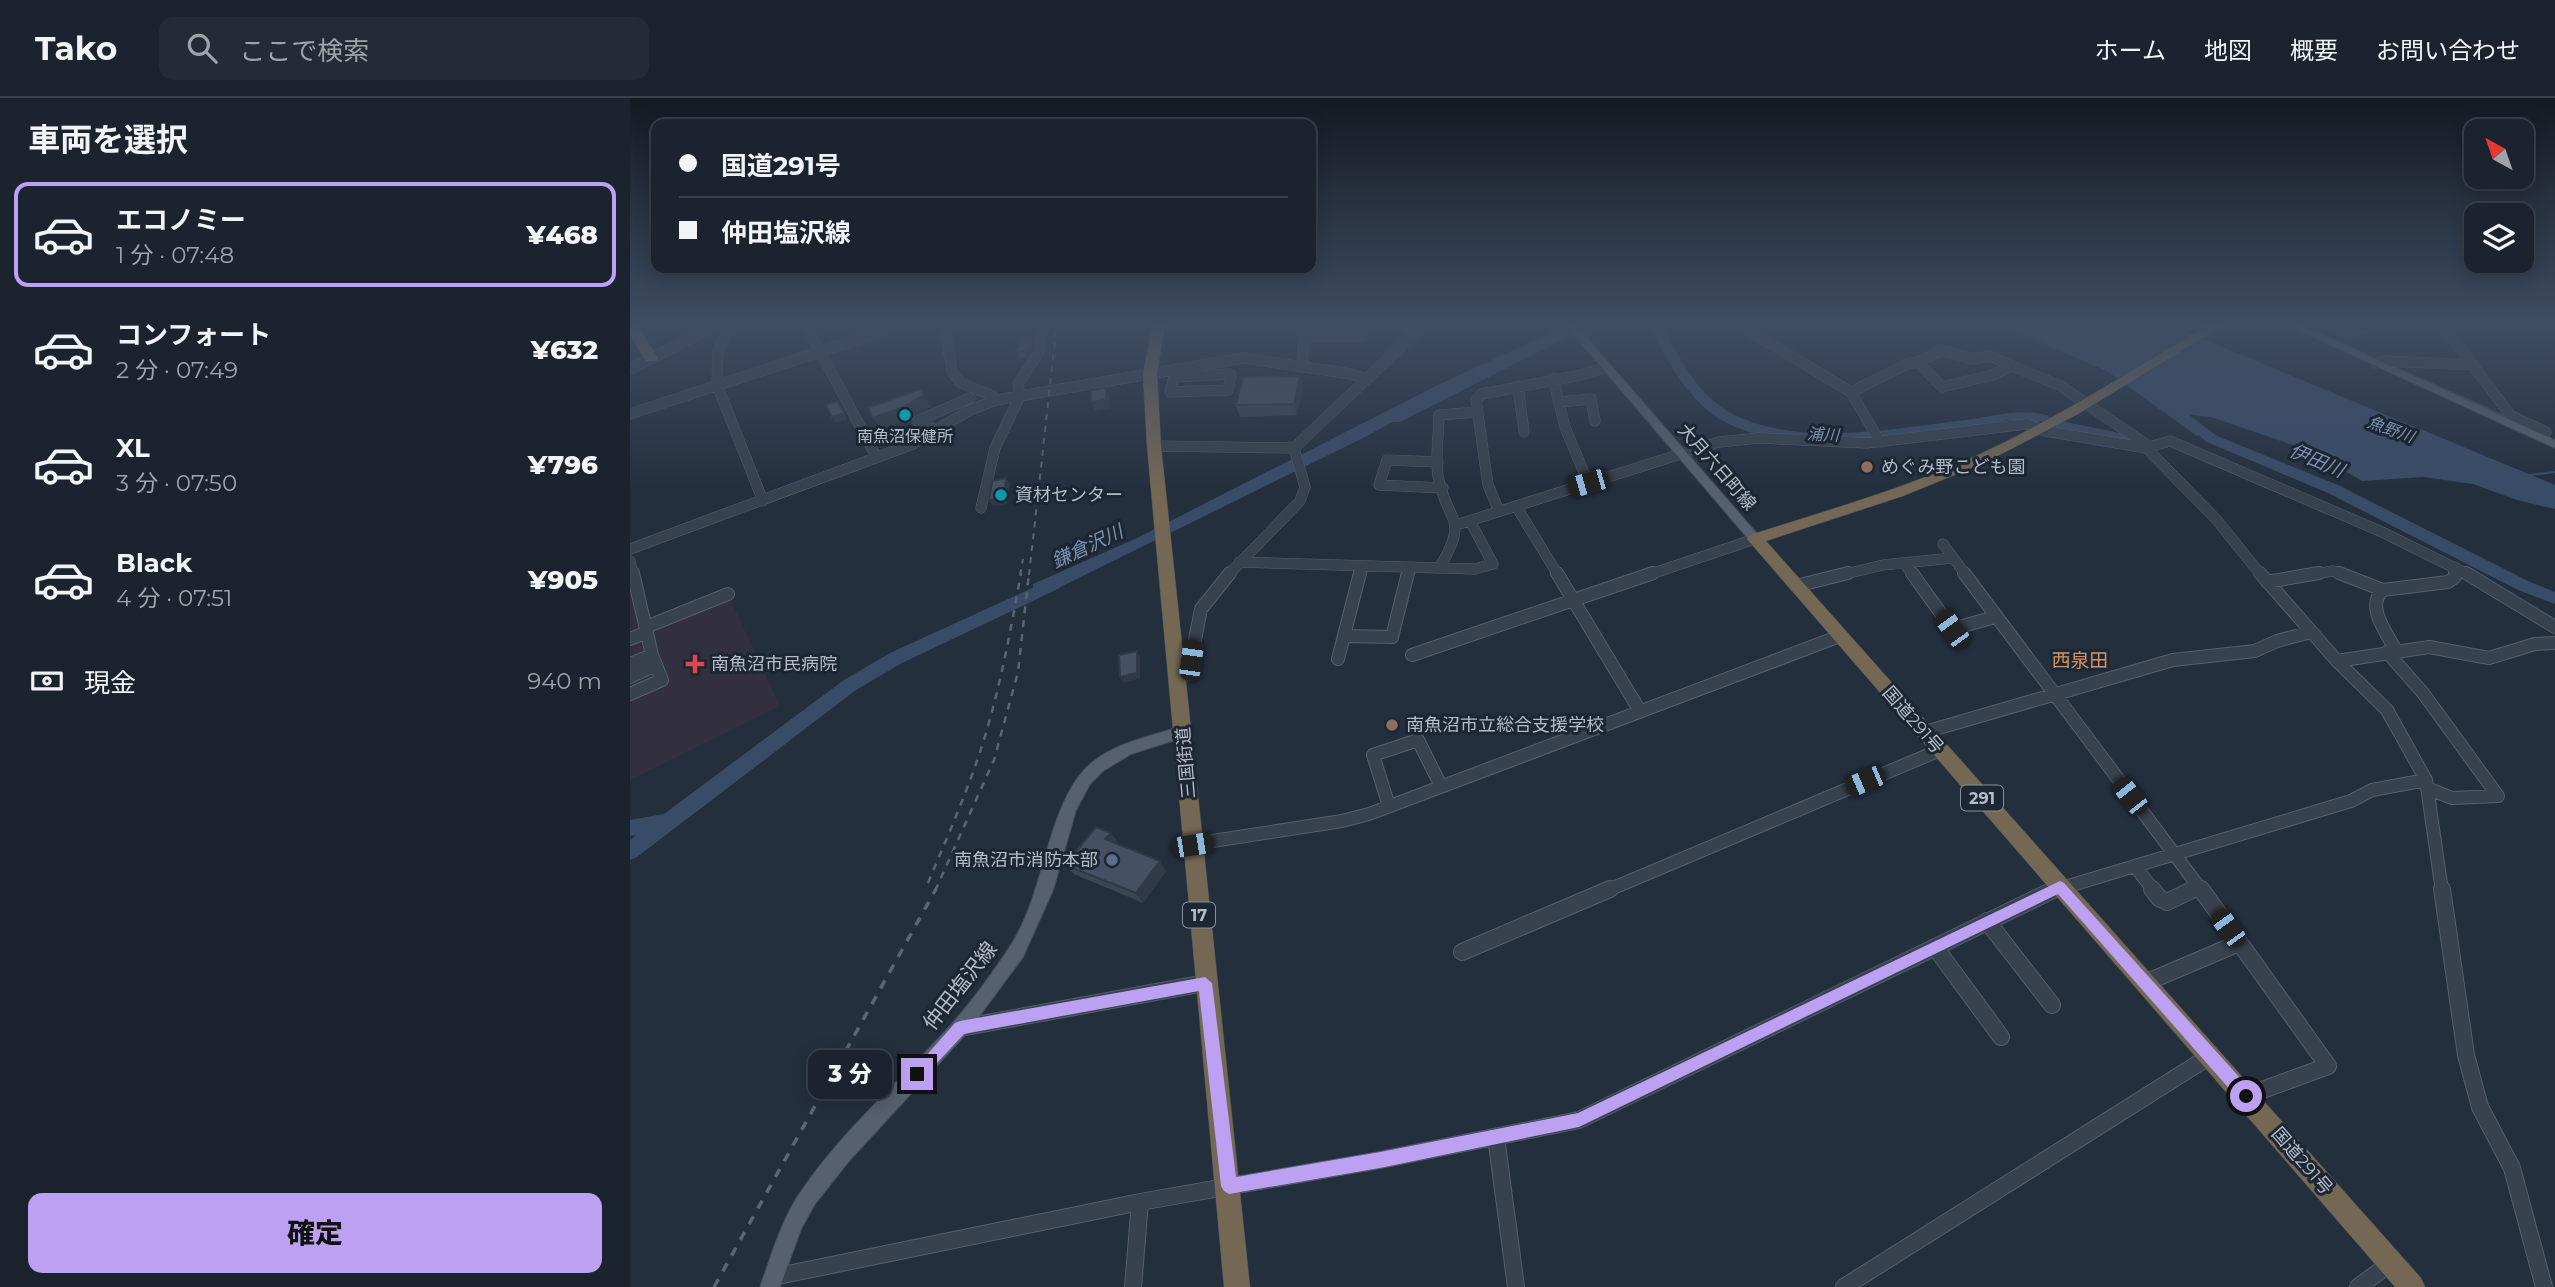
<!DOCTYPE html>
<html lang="ja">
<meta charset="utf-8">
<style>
:root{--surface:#1b232e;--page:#242b36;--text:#f1f3f6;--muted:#a0a4aa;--line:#39404a;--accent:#bca0f2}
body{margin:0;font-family:Montserrat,"Noto Sans JP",sans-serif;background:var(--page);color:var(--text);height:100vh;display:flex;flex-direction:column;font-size:26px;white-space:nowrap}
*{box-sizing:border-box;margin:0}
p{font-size:23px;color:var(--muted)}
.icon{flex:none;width:38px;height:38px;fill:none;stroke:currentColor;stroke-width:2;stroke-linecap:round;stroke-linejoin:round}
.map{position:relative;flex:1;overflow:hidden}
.panel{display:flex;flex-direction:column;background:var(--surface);width:630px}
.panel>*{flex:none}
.guide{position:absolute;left:21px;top:21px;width:665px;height:154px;border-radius:14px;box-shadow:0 4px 18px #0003,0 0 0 2px var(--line);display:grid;align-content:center;height:154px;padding:0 28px;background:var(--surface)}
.needle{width:46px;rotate:320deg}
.fabs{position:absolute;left:1834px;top:21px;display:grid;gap:14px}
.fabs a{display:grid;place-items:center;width:70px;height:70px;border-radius:14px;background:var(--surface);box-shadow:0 4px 18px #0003,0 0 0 2px var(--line);font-size:35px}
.end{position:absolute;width:32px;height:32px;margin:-16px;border:9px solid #bca0f2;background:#111;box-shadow:0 0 0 4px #111}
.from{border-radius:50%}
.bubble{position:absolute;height:49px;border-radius:14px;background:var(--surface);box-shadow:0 4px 18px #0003,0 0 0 2px var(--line);font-size:23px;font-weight:800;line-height:49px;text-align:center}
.car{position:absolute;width:21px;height:42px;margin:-21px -10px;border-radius:9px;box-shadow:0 0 5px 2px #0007;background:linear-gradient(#222 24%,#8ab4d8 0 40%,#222 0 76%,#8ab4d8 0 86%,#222 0)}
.guide b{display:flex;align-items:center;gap:24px;height:66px;font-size:26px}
.guide b+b{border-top:2px solid var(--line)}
.guide i{width:18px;height:18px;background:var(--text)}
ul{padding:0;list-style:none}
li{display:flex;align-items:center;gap:21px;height:105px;margin:0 14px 10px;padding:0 14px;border:4px solid transparent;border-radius:14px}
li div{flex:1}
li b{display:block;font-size:26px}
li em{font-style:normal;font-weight:800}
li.selected{border-color:var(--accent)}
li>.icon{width:63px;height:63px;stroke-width:1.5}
h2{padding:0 28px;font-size:32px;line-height:84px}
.pay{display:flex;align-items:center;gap:18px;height:77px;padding:0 28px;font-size:26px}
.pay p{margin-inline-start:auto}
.cta{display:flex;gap:14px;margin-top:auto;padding:14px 28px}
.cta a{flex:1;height:80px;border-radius:14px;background:var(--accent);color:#111;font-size:28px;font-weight:800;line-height:80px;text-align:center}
header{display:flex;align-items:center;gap:42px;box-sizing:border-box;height:98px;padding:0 35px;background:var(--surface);border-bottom:2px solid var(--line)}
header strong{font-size:33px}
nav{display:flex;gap:38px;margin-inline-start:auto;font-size:24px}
.search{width:490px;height:63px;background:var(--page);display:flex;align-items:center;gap:18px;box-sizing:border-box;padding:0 24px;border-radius:14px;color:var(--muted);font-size:26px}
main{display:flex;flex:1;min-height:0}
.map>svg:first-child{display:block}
</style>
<header>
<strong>Tako</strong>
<div class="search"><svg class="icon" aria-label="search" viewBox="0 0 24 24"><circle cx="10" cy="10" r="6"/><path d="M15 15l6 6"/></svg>ここで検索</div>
<nav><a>ホーム</a><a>地図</a><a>概要</a><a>お問い合わせ</a></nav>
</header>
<main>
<section class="panel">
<h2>車両を選択</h2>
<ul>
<li class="selected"><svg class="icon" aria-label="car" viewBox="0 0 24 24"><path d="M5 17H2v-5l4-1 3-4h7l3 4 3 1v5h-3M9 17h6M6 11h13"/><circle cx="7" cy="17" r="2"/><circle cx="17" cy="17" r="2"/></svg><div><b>エコノミー</b><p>1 分 · 07:48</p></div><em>¥468</em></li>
<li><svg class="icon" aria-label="car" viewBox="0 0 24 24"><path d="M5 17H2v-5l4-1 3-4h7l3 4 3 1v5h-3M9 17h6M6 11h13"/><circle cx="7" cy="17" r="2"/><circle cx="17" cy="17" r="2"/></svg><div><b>コンフォート</b><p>2 分 · 07:49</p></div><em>¥632</em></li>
<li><svg class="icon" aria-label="car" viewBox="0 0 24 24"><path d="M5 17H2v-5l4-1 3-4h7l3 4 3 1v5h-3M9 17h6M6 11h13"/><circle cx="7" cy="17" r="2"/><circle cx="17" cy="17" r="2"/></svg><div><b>XL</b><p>3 分 · 07:50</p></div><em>¥796</em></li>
<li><svg class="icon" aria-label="car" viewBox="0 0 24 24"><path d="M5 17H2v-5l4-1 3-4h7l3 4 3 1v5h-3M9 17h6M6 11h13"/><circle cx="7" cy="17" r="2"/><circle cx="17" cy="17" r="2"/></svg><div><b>Black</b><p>4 分 · 07:51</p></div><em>¥905</em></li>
</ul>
<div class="pay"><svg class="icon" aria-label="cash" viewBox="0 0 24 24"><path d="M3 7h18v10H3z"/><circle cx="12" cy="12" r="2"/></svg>現金<p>940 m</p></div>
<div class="cta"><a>確定</a></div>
</section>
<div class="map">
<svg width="1925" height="1189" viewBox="0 0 1925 1189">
<rect width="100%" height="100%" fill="#242f3e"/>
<path fill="#32303f" d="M0,459l22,65 76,-28 52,112 -150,74z"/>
<path fill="#394c67" d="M941,225h26l-36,13 -116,57 -78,43 -333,164 -1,-16 104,-46 299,-152z
M1366,225l171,1 388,161v24l-38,-9 -44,-16 -50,-7 -61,4 -50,-29 -48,-17 -53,-18 -37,-4 26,21 -3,2 -90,-65z"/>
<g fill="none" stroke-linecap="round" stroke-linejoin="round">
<path stroke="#394c67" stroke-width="2" d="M1695,238l51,23
M1762,268l115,51
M1900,377l25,-3"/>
<path fill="#394c67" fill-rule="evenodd" d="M951,225h15l-196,99h-10l-2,-3z
M1017,225h12c17,24 29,55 51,75 59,54 175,32 248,23 31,-3 58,-14 89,-6l2,3c-8,8 -29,1 -40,2 -81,13 -208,42 -284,2 -38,-20 -58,-64 -78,-99z
M1530,295l57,43 121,49 192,97 25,10v12l-37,-14 -190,-97 -121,-51 -52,-42v-6z
M1431,323l68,14 7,5 -7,5 -73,-17v-6z
M424,480l6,2 2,4 -2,4 -158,75 -46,27 -219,167 -7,3v-20l6,-5 -6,1v-16l34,-6 180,-134 46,-27z"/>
<g stroke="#565f6c" stroke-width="11">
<path id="minor-far2" d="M106,225l-11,12 -7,16 -1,34 46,116
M175,225l72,135
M314,225l8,49 9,11 32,13 3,4
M1106,225l115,69 29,50
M1561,225l19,6
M1703,225l13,9 40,-9
M1811,225l70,93 35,16 -6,5
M734,228l42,1 11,5
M673,238h59l2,-13
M950,238l24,-13
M1288,264l24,-12 31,9 17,-3 22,10
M1746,265l9,-2 89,4
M672,269l2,-44
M0,271l91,-46
M601,276l-3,16 -58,2 4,-15z
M923,280l12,49 23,56
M888,288l6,46
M1221,294l56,-28 11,-2 24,25 51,-12 19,-9 49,20 20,14
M930,304l31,-3 4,22
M1461,309l59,40
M0,316l277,-91
M308,333l-21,-10 53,-23
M524,348l140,2 132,-125
M1516,350l70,71 45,56
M808,364l-51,-2 -8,25 64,3
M886,408l42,69
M351,410l14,-60 25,-52 -2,-12 21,-32 3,-29
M869,413l-11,-26 -12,-85 6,-6 99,-19 25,-8
M826,427l263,-83 40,-4 108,5 160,-19 18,7 101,17 24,-7 212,91 87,43
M1313,446l23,31
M0,451l283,-105 57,-34 26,-10 248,-42 107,16 15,5
M0,463l3,14
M609,464l200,6c32,-51 7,-46 -1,-92 -3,-19 1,-42 1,-61l39,-3
M1274,465l9,12
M1825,469v8
M809,470l36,1 18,-5 -23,-43
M598,477l72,-74 5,-14 -11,-39
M730,477l2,-8
M777,477l2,-7
M1018,477l107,-36
M1211,477l42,-10 69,-7
M1678,477l25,-4 11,4"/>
</g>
<g stroke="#565f6c" stroke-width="14">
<path id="minor-far1" d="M927,475l83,138
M1282,475l40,56 43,-12
M1334,475l238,318
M1630,475l77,88 50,49 39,70 16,111
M1709,475l44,17 65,-8 7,-5v-4
M1836,475l89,54
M1637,484l52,-9
M1166,488l52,-13
M1753,492c-18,16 4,43 13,61
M16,529l82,-33
M714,538l48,1 16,-64
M0,541l17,-7
M1757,554l36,41 75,103 -46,2 -25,-10
M782,557l241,-82
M708,561l22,-86
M1707,563l92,-14 60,11 46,-14 20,-1
M0,566l22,-9
M0,579l26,-12
M548,587l13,-25 10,-51 29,-36
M0,596l32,-14 -10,-25 -19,-82
M1295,634l248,-72 82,-9 22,-10 34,-9
M759,708l-16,-51 45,-15 23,46
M563,746l149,-23 27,-7 471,-178
M1505,768l19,25
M976,793l334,-141
M1422,793l299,-90 21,-11 54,-10
M1560,793l9,-4"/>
</g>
<g stroke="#565f6c" stroke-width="18">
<path id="minor" d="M1522,791l7,9 8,4 27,-13
M1571,791l127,177 -82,30
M1812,791l24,166 14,52 32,61 32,119
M1357,823l65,84
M1305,849l66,90
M832,854l148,-63
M1515,885l94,-40
M330,930l245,-45
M866,1039l20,150
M143,1179l367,-75 240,-42 199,-40 476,-231
M503,1189l7,-85
M1214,1189l366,-231
M1728,1189l33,-24"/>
</g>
<g stroke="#414a57" stroke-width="2">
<path id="major" d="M934,225h10l185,213 2,3 -2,3h-8z
M1653,225h13l259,117v8z
M553,628l5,2 2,4 -2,4 -57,18 -28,17 -13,13 -14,26 -23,80 -30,67 -57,77 -117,127 -34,43 -14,25 -21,58h-20c12,-33 22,-69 42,-97 42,-61 100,-111 150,-166 20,-23 40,-50 57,-76 35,-52 35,-124 70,-172 23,-31 69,-39 104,-50z"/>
</g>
<g stroke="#434c59" stroke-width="1">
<path id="highway" d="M0,225h6l22,35 -2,3h-10l-2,-3 -14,-24z
M523,225h12l-8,51 4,72 89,841h-26l-77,-841 -4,-72z
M1582,225h15l-149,91 -92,48 -83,34 -137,45 655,737 4,9h-30l-648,-748 3,-4c75,-24 153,-46 226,-79 82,-38 158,-87 236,-133z"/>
</g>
<use href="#minor-far2" stroke="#38414e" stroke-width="10"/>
<use href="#minor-far1" stroke="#38414e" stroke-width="12"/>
<use href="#minor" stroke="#38414e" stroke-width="16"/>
<use href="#major" fill="#56606e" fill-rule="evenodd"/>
<use href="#highway" fill="#746855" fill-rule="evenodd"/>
<path stroke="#5a6575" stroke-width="2" stroke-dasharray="6 6" stroke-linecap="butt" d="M390,477l3,-16
M399,477l28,-252"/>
<path stroke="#5a6575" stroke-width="2.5" stroke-dasharray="7 7" stroke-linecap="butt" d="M298,785c18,-43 37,-86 52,-131 19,-58 30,-118 41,-179
M305,793l59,-131 24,-88 11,-99"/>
<path stroke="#5a6575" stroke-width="3.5" stroke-dasharray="9 9" stroke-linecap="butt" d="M84,1189l222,-398"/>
</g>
<path fill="#3b4654" d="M399,244l3,6 -5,9h-8l-3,-6z
M670,278l3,12 -6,27 -57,2 -4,-12z
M481,735l7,10 -1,1 49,27 -23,32 -69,-29 -9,-9z"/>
<path fill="#303945" d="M399,244l3,6 -5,9 -3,-6z
M670,278l3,12 -6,27 -3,-11z
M476,290l3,8 1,12 -15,3 -4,-9z
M294,297l7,12 -21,12 -29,10 -8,-11z
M207,303l11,18 -12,4 -4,-6z
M376,380l4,6 -3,20 -14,2 -4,-6z
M507,553l3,6v22l-17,4 -3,-6z
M481,735l7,10 -5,7 -8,-11z
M530,763l6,10 -23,32 -7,-10z"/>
<path fill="#455162" stroke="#303945" stroke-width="2" d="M392,244h7l-5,9h-8z
M670,278l-6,28 -58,1 7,-28z
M476,290v12l-15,2v-12z
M291,291l3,6 -21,12 -30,11 -5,-10z
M207,303l7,12 -12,4 -6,-12z
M376,380l-2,20 -15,2 3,-19z
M507,553v22l-17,4 -1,-22z
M466,729l15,6 -6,6 55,22 -24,32 -71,-28z"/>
<linearGradient id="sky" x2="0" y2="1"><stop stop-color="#141a22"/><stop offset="0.58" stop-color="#3f4d63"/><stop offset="1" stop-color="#3f4d63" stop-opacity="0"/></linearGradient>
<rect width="1925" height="391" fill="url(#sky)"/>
<path fill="#bca0f2" d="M1430,783l4,2 187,207 2,6 -2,5 -5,2 -6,-2 -182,-207 -479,233 -199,41 -151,26 -5,-3 -3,-5 -22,-195 -235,43 -42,45 -5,2 -5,-2 -2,-5 45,-51 5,-2 245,-44 7,6 24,194 144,-25 198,-39z"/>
<g fill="#0f9aa8" stroke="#1d2633" stroke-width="2.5">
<circle cx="275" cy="317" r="7"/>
<circle cx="371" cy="397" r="7"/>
</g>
<g fill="#8d6e63" stroke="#1d2633" stroke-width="2.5">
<circle cx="1237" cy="369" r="7"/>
<circle cx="762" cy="627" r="7"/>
</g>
<path fill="#e0444e" stroke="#1d2633" stroke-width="2.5" d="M61.5 555.5h7v7h7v7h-7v7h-7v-7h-7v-7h7z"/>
<circle fill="#5c6f8a" stroke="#1d2633" stroke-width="2.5" cx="482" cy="762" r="7"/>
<g text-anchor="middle" stroke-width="6" stroke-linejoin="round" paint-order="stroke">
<g font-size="16" font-style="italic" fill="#7c92b1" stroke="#1d2633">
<text transform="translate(1761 331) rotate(20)" y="6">魚野川</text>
<text transform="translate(1193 336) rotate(3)" y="6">浦川</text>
</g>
<g font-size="16" fill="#b4bcc9" stroke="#1d2633">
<text x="275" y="344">南魚沼保健所</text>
</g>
<g fill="#1d2633" stroke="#878f9c" stroke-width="2">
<rect x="1331" y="687.5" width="42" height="25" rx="5"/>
<rect x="553" y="804.5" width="32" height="25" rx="5"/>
</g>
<g font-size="16" font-weight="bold" fill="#b4bcc9">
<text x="1352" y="706">291</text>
<text x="569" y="823">17</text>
</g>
<g font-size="18" fill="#b4bcc9" stroke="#1d2633">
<text transform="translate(1087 369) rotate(49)" y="6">大月六日町線</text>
<text transform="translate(1283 622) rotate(49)" y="6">国道291号</text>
<text transform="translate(556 665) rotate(-95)" y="6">三国街道</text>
<text transform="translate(1672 1063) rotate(49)" y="6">国道291号</text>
</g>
<g font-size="18" fill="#b4bcc9" stroke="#1d2633" text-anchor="start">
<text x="1251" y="375">めぐみ野こども園</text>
<text x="385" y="403">資材センター</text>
<text x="81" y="572">南魚沼市民病院</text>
<text x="776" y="633">南魚沼市立総合支援学校</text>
<text x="468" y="768" text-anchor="end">南魚沼市消防本部</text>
</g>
<g font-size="19" font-style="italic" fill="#7c92b1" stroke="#1d2633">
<text transform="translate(1687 362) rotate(23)" y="7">伊田川</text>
<text transform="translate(457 448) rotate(-25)" y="7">鎌倉沢川</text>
</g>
<g font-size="19" fill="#d59563" stroke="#1d2633">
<text x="1450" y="569">西泉田</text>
</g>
<g font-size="21" fill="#b4bcc9" stroke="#1d2633">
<text transform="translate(330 888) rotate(-52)" y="7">仲田塩沢線</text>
</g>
</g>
</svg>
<div class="fabs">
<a><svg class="needle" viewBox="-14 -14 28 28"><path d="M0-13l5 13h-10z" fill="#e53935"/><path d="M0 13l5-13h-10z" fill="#a0a4aa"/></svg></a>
<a><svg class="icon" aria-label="layers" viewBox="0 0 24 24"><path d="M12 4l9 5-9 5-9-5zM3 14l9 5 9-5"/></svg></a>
</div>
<i class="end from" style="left:1616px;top:998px"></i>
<i class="end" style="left:287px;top:976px"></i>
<div class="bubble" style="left:178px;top:952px;width:84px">3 分</div>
<i class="car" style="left:958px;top:385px;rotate:254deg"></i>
<i class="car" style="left:1322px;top:531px;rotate:324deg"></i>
<i class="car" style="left:561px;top:562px;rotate:8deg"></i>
<i class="car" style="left:1235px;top:683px;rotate:247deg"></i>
<i class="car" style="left:1500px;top:698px;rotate:322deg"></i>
<i class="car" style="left:563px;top:747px;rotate:81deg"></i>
<i class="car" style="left:1598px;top:830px;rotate:324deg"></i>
<div class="guide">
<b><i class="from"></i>国道291号</b>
<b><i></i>仲田塩沢線</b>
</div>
</div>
</main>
